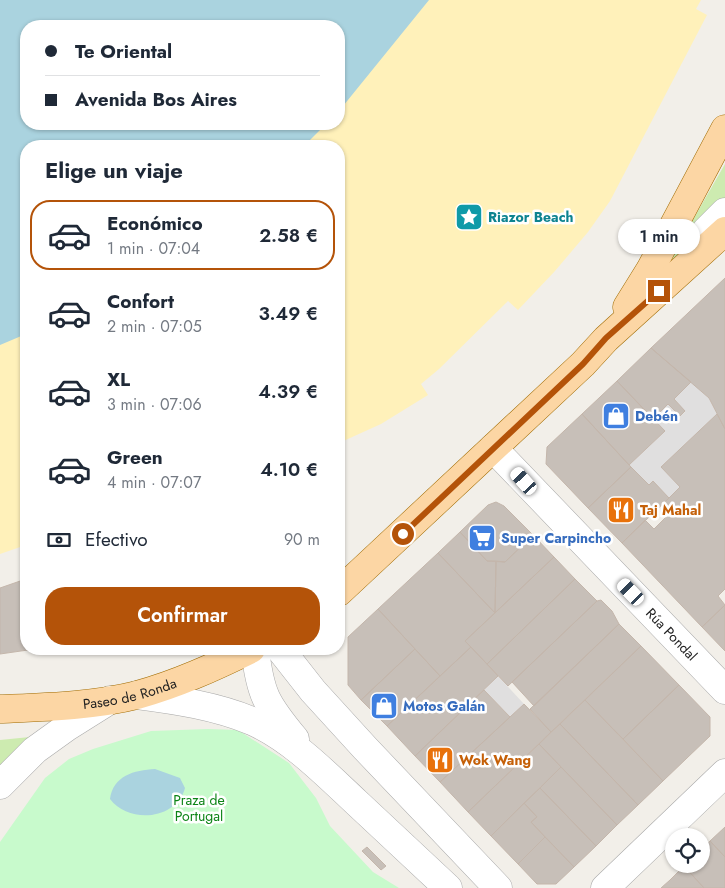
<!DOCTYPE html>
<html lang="es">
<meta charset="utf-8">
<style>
:root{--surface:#fff;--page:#f6f6f7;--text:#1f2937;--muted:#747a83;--line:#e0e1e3;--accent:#b45309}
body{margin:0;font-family:Jost,sans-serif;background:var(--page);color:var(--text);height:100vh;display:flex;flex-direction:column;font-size:19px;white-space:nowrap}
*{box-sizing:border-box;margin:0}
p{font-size:16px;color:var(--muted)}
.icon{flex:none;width:28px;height:28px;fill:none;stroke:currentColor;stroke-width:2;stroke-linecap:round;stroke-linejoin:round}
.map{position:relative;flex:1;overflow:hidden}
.details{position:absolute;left:20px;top:140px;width:325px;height:515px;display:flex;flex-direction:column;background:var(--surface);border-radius:20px;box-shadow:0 1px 4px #0004}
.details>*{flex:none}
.hud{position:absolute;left:20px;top:20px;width:325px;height:110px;border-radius:20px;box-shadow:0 1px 4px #0004;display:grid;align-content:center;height:110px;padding:0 25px;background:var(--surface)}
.controls{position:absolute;left:665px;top:828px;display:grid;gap:10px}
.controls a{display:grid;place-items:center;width:45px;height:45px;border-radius:50%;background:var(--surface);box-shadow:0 1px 4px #0004;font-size:25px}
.end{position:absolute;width:22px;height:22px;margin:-11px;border:6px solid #b45309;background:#fff;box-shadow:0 0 0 2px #fff}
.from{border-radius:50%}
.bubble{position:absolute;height:35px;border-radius:18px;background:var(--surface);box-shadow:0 1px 4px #0004;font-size:16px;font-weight:600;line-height:35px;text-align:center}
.car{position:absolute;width:15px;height:30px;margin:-15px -8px;border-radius:6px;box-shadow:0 0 4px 1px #0007;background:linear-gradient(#fff 24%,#345 0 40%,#fff 0 76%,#345 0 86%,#fff 0)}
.hud b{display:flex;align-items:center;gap:18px;height:48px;font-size:19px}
.hud b+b{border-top:1px solid var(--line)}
.hud i{width:12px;height:12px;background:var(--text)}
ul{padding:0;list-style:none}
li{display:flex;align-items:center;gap:15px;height:70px;margin:0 10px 8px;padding:0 15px;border:2px solid transparent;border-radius:20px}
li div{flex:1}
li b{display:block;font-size:19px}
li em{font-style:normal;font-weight:600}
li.selected{border-color:var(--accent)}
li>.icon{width:45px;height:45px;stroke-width:1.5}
h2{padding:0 25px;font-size:22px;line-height:60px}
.pay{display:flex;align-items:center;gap:12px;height:55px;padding:0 25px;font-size:19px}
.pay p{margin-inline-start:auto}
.action{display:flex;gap:10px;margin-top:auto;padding:10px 25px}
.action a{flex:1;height:58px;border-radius:20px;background:var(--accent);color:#fff;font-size:20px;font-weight:600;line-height:58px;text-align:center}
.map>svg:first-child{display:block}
</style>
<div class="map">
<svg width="725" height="888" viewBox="0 0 725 888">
<rect width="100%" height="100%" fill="#f2efe9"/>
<path fill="#e0dfdf" d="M691,382l18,16 8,16 -55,53 18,20 -11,11 -20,-13 -20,-20 36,-34 -12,-12 15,-15 12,12 5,-4 -11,-13z
M498,676l26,28 -14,13 -26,-27z"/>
<path fill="#cdebb0" d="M725,164v36l-35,37 9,9 -26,19 -2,-7z
M40,736l-40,36v-32z"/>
<path fill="#fff1ba" d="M347,0h354l-5,9 11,6 -97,186 -22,31 -33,39 -37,39 -10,-9 -69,68 -18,15 7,11 -47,29 -42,19v-297h-108l21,-22h87v-98z
M0,273l26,3v269l-26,9z"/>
<path fill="#c8facc" d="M208,729l30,1 51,33 27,35 14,28 43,46 26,16h-399v-46l45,-64 24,-19 24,-10 58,-18z"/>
<path fill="#aad3df" d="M0,0h429l-90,111v-85h-313v98h300l-22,22h-278v188l-26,11z
M155,769l25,9 5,10c-8,31 -55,37 -75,11 3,-23 24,-29 45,-30z"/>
<path fill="#c7bfb8" stroke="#c4b6ab" d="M725,278v151l-16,-31 -58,-50z
M651,348l40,34 -17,17 11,12 -5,5 -12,-12 -15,15 -36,-38z
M617,381l48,50 -36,34 -47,-51z
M582,414l49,53 -43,41 -42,-44 1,-17z
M717,414l8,15v160l-7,7 7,9 -23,22 -80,-84 23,-23 9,9 16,-16 -8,-8 18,-18 -19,-20z
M631,467l18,18 4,-4 16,17 -47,45 -34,-35z
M496,502l8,4 29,29 -28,27 -18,-1 -27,-29 28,-27z
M460,532l27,29h9l-1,52 -57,-60z
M533,535l21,22 -59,56 1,-52 9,1z
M438,553l57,60 -30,28 6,6 -31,29 -62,-67z
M554,557l21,22 -88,85 -22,-23z
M26,579v70h9l-35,5v-66z
M575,579l22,22 -89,85 -21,-22z
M601,600l11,11 7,13 -85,82 -22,-24 85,-81z
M725,605v46l-23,-24z
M378,609l37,40 -54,51 -13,-15v-48z
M619,624l22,22 -90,86 -21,-23z
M641,646l38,39 -56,54 -38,-39z
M471,647l27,29 -83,80 -28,-30z
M415,649l25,27 -53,50 -26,-26z
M679,685l31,32v19l-47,45 -40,-42z
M484,690l26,27 -70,65 -25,-26z
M585,700l78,81 -25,24 -78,-81z
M524,704l27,28 -83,80 -28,-30z
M560,724l78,81 -21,20 -78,-81z
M539,744l22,23 -70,69 -23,-24z
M561,767l56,58 -21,21 -56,-58z
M540,788l56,58 -22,21 -43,-45 6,-5 -13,-14z
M524,803l13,14 -6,5 14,15 -27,27 -27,-28z
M725,827v30l-15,-16z
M545,837l29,30 -18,17h-19l-19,-20z
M710,841l15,16v31h-21l-20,-22 3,-2h14v-14z
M367,847l19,19 -5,4 -19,-19z
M684,866l20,22h-43l9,-8z"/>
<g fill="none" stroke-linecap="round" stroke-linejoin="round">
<g stroke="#a9a9a9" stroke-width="29">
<g id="minor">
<path d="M706,231l19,-19"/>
<path id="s1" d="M493,448l232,242"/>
<path d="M255,649c5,45 11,55 40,90"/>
<path d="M280,649l33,42 52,57 133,140"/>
<path d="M137,695c39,5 79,11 115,26 40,18 73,52 104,81 31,29 61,57 92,86"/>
<path d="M0,785l35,-35 32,-23 43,-27"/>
<path d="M605,888l120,-115"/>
</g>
</g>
<g stroke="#a06b00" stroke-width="29">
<g id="major">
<path d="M627,307l23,-37 75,-141"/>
<path d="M339,592l244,-228 23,-25 119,-108"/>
<path id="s2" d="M0,709c46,-2 93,-3 137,-14 40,-11 77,-28 114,-46"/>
</g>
</g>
<use href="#minor" stroke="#fff" stroke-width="28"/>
<use href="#major" stroke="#fcd6a4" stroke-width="28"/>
</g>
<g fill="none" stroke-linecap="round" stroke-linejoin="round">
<path stroke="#b45309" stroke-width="6" d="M403,534l180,-170 23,-26 53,-47"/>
</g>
<defs>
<g id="sight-square" transform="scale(1.4375)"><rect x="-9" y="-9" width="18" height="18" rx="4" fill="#0f9aa8" stroke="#fff"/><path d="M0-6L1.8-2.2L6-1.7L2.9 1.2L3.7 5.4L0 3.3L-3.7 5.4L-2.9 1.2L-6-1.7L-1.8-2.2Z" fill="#fff"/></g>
<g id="shop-square" transform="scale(1.4375)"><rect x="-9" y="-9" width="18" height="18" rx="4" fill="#3f7fe0" stroke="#fff"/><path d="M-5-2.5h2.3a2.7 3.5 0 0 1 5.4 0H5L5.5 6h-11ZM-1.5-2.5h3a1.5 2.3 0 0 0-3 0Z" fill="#fff"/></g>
<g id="restaurant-square" transform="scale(1.4375)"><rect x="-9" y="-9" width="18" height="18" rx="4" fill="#e8710a" stroke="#fff"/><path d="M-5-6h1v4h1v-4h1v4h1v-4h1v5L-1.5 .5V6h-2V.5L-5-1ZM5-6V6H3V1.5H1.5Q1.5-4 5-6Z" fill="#fff"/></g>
<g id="supermarket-square" transform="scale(1.4375)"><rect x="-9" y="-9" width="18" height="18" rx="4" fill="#3f7fe0" stroke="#fff"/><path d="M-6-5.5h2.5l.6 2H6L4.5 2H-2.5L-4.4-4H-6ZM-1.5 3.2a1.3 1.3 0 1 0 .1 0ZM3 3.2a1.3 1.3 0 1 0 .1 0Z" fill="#fff"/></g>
</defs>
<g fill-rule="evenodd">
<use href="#sight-square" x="469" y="217"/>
<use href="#shop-square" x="616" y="416"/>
<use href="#restaurant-square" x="621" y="510"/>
<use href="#supermarket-square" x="482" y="538"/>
<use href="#shop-square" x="384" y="706"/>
<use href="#restaurant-square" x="440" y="760"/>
</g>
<g text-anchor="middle" stroke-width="5" stroke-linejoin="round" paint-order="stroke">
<g font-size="14" font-weight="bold" fill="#0d838f" stroke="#fff" text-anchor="start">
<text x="488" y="222">Riazor Beach</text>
</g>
<g font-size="14" font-weight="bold" fill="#366cbe" stroke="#fff" text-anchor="start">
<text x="635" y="421">Debén</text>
<text x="501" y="543">Super Carpincho</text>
<text x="403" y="711">Motos Galán</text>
</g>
<g font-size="14" font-weight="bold" fill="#c56008" stroke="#fff" text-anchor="start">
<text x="640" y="515">Taj Mahal</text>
<text x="459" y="765">Wok Wang</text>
</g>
<g font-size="14" fill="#222" stroke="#fff">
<text dy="5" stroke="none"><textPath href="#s1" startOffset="258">Rúa Pondal</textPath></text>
<text dy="5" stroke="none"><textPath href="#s2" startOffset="131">Paseo de Ronda</textPath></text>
</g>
<g font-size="14" fill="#0c8416" stroke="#fff">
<text x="199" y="805">Praza de<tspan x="199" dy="16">Portugal</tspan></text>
</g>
</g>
</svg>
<div class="controls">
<a><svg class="icon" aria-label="locate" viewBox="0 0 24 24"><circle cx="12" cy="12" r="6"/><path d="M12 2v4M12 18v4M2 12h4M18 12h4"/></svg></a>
</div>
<i class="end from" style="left:403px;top:534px"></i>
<i class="end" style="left:659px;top:291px"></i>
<div class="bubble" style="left:618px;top:219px;width:82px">1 min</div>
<i class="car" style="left:524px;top:481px;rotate:318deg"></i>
<i class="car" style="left:631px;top:592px;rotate:316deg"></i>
<div class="hud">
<b><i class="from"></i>Te Oriental</b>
<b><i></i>Avenida Bos Aires</b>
</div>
<section class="details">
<h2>Elige un viaje</h2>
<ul>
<li class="selected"><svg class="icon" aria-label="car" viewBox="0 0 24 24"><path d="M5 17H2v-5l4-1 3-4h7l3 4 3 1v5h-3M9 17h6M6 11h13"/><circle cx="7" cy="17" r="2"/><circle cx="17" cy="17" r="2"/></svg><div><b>Económico</b><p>1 min · 07:04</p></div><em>2.58 €</em></li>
<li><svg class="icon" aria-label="car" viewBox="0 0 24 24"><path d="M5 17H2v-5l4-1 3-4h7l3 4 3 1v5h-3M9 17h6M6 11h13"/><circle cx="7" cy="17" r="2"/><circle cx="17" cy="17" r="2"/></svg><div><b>Confort</b><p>2 min · 07:05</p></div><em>3.49 €</em></li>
<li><svg class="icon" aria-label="car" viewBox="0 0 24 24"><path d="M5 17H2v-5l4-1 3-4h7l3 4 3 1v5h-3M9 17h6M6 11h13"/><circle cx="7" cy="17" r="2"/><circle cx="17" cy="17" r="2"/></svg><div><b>XL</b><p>3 min · 07:06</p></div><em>4.39 €</em></li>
<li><svg class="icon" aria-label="car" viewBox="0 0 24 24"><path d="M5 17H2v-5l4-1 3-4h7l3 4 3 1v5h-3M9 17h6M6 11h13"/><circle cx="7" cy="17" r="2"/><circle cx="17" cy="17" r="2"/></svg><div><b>Green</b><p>4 min · 07:07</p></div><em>4.10 €</em></li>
</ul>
<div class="pay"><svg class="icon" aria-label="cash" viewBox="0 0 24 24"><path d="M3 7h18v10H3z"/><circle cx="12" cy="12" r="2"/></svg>Efectivo<p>90 m</p></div>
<div class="action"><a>Confirmar</a></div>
</section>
</div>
